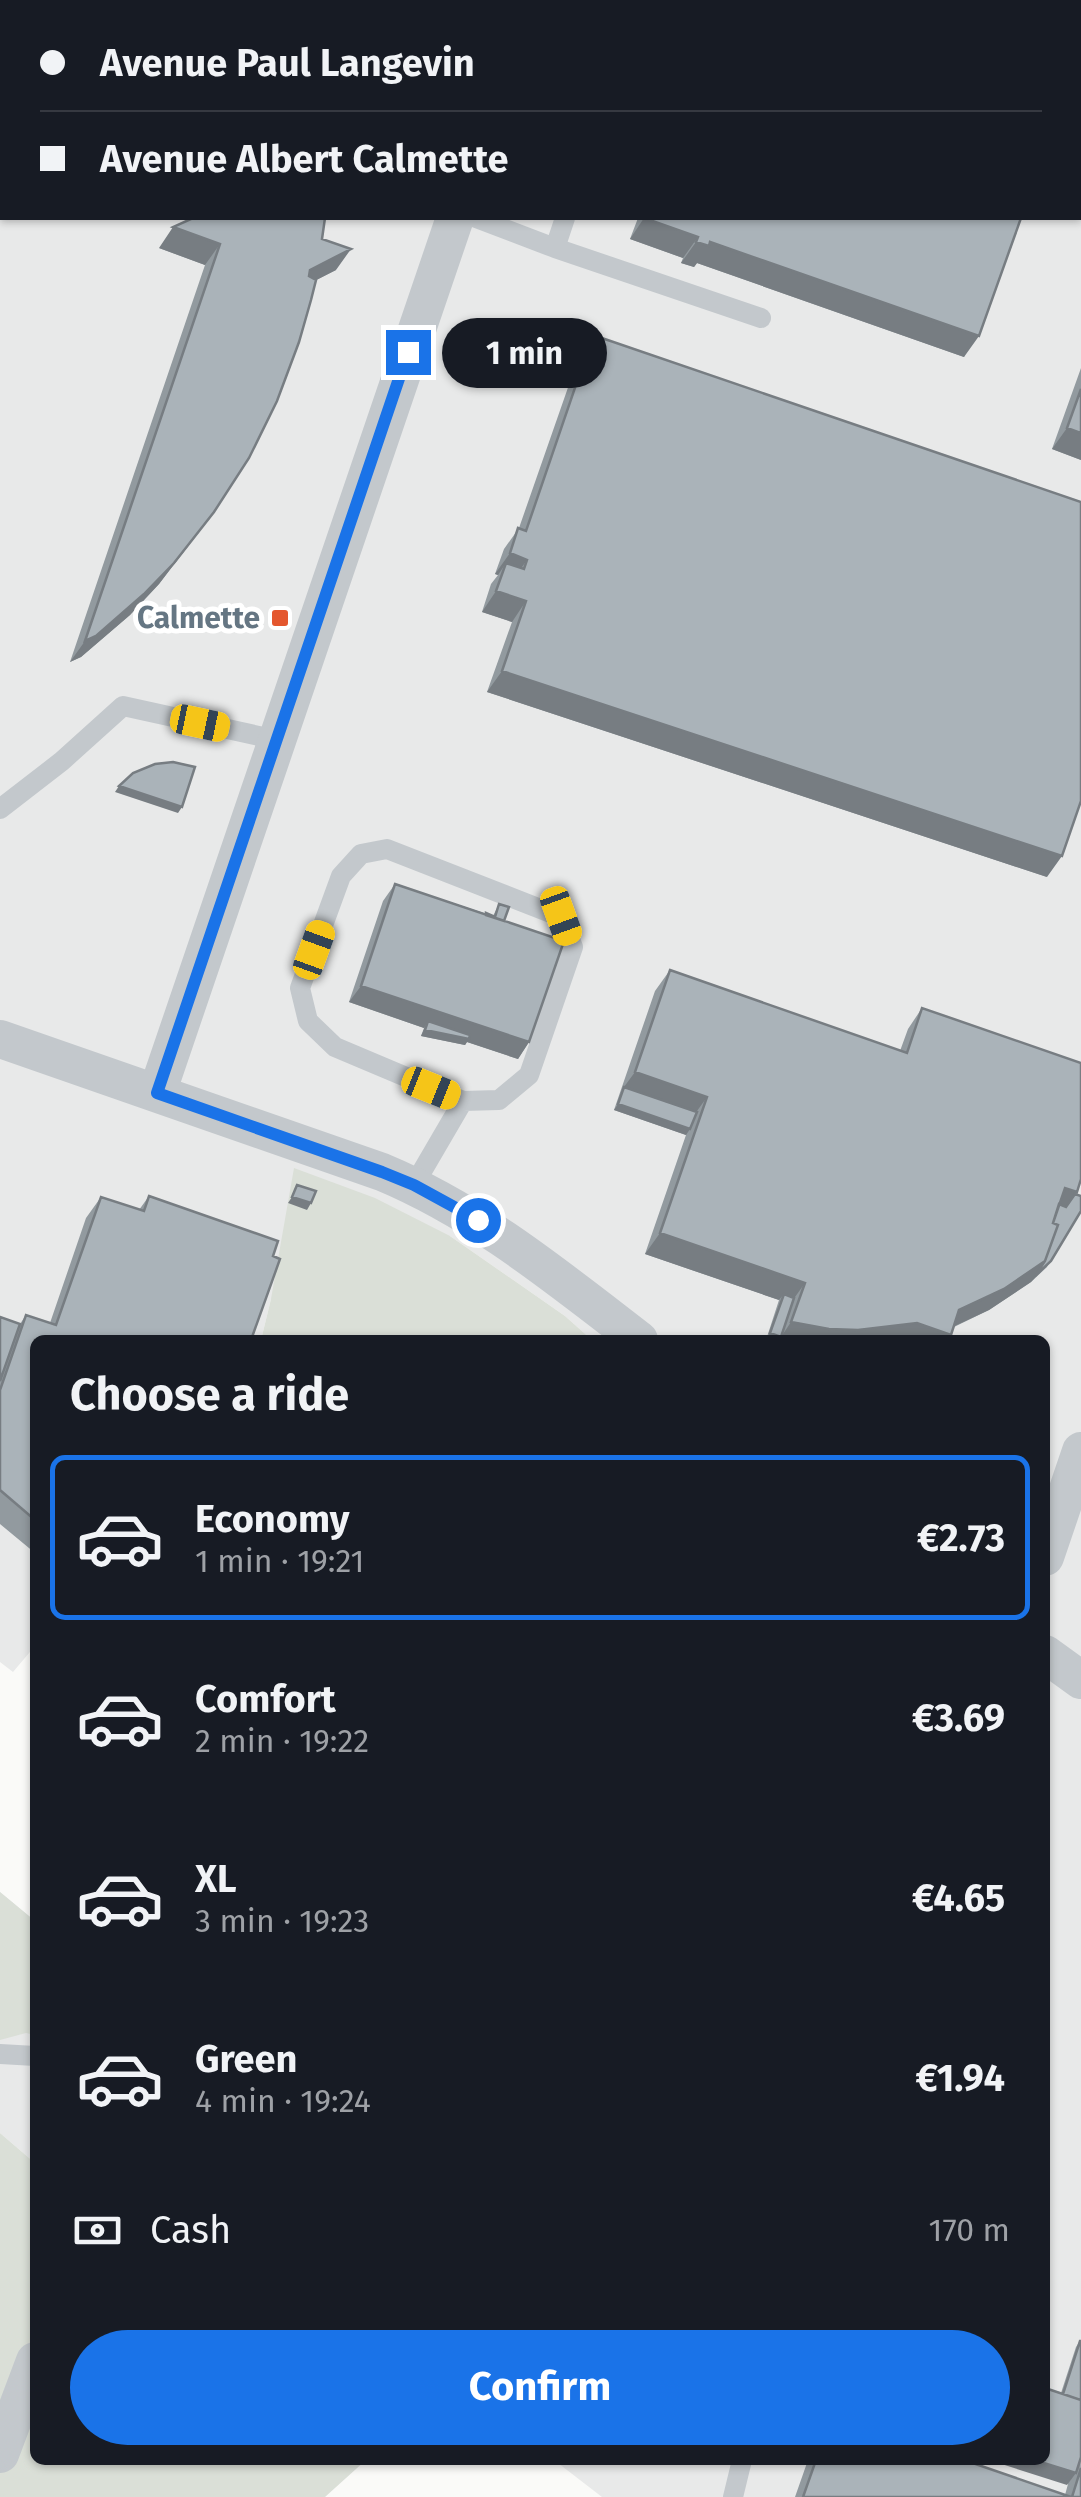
<!DOCTYPE html>
<meta charset="utf-8">
<style>
:root{--surface:#171b24;--page:#242831;--text:#f1f3f6;--muted:#9ea1a6;--line:#363941;--accent:#1a73e8}
body{margin:0;font-family:"Fira Sans",sans-serif;background:var(--page);color:var(--text);height:100vh;display:flex;flex-direction:column;font-size:38px;white-space:nowrap}
*{box-sizing:border-box;margin:0}
p{font-size:32px;color:var(--muted)}
.icon{flex:none;width:55px;height:55px;fill:none;stroke:currentColor;stroke-width:2;stroke-linecap:round;stroke-linejoin:round}
.map{position:relative;flex:1;overflow:hidden}
.panel{position:absolute;left:30px;top:1335px;width:1020px;height:1130px;display:flex;flex-direction:column;background:var(--surface);border-radius:15px;box-shadow:0 2px 8px #0004}
.panel>*{flex:none}
.top-card{position:absolute;left:0px;top:0px;width:1082px;height:220px;box-shadow:0 2px 8px #0004;display:grid;align-content:center;height:220px;padding:0 40px;background:var(--surface)}
.end{position:absolute;width:45px;height:45px;margin:-22px;border:12px solid #1a73e8;background:#fff;box-shadow:0 0 0 5px #fff}
.from{border-radius:50%}
.bubble{position:absolute;height:70px;border-radius:35px;background:var(--surface);box-shadow:0 2px 8px #0004;font-size:32px;font-weight:700;line-height:70px;text-align:center}
.car{position:absolute;width:30px;height:60px;margin:-30px -15px;border-radius:12px;box-shadow:0 0 8px 2px #0007;background:linear-gradient(#f5c518 24%,#345 0 40%,#f5c518 0 76%,#345 0 86%,#f5c518 0)}
.top-card b{display:flex;align-items:center;gap:35px;height:95px;font-size:38px}
.top-card b+b{border-top:2px solid var(--line)}
.top-card i{width:25px;height:25px;background:var(--text)}
ul{padding:0;list-style:none}
li{display:flex;align-items:center;gap:30px;height:165px;margin:0 20px 15px;padding:0 20px;border:5px solid transparent;border-radius:15px}
li div{flex:1}
li b{display:block;font-size:38px}
li em{font-style:normal;font-weight:700}
li.active{border-color:var(--accent)}
li>.icon{width:90px;height:90px;stroke-width:1.5}
h2{padding:0 40px;font-size:45px;line-height:120px}
.pay{display:flex;align-items:center;gap:25px;height:110px;padding:0 40px;font-size:38px}
.pay p{margin-inline-start:auto}
.action{display:flex;gap:20px;margin-top:auto;padding:20px 40px}
.action a{flex:1;height:115px;border-radius:60px;background:var(--accent);color:#fff;font-size:40px;font-weight:700;line-height:115px;text-align:center}
.map>svg:first-child{display:block}
</style>
<div class="map">
<svg width="1081" height="2497" viewBox="0 0 1081 2497">
<rect width="100%" height="100%" fill="#fafaf8"/>
<path fill="#e8e9e9" fill-rule="evenodd" d="M0,0h1081v2497h-479l-48,-37h491v-1120h-453l-27,-24 -115,-80 -179,63 -10,41h-226v306l-22,26 -13,-10zM2,2h1078v216h-1078z
M0,1892l35,29v242l-35,-30z"/>
<path fill="#dadfd7" d="M294,1168l81,30 75,38 115,80 27,24h-331l10,-41z
M0,1892l35,29v114l-9,-2 -26,7z
M0,2133l35,30v297h331l-41,37h-325z"/>
<g fill="none" stroke-linecap="round" stroke-linejoin="round">
<path stroke="#c3c8cc" stroke-width="20" d="M623,2l1,-2
M476,218l79,30 10,-30
M555,248l206,70
M0,809l62,-48 61,-55 154,34
M414,1185l49,-84 36,-1 30,-25 44,-128 -12,-30 -174,-68 -26,5 -20,22 -41,112 8,33 27,26 128,54
M0,2054l35,2
M733,2497l9,-37"/>
<path stroke="#c3c8cc" stroke-width="38" d="M529,2l1,-2
M0,1039l382,133c96,40 175,105 257,168
M157,1093l298,-875
M1045,1557l36,-106
M1045,1654l36,26
M0,2454l35,-93"/>
</g>
<path fill="#929a9f" d="M638,218h383l-57,139 -267,-94 -3,4 -13,-4 2,-5 -53,-19z
M322,239l14,31 -20,10 -102,232 -55,72 -29,31 -49,42 -11,5 135,-397 -46,-17z
M593,335l454,542 -560,-185 25,-70 -30,-10 9,-28 7,-9 -3,-1 9,-25 15,-21 60,-172z
M1081,368v92l-29,-11z
M395,884l98,32 6,-12 30,138 -11,17 -51,-17 -2,3 -44,-9 3,-8 -75,-26 34,-101z
M670,970l230,81 8,-22 14,-21 155,184 -30,75 -16,15 -42,28 -35,17 -7,13h-181l13,-40 -134,-46 41,-119 -72,-25 41,-119z
M149,1196l129,45 -243,99v213l-35,-29v-207l20,7 6,-9 24,8 36,-105 15,-21 38,13z
M1080,2341l1,156h-286l13,-37h156l101,35 3,-11 -7,-91 15,-46z"/>
<path fill="#777d82" d="M0,119l2,1v32l-2,2z
M644,218l54,19 -15,21 -53,-19z
M173,227l47,17 -15,21 -46,-17z
M696,242h14l269,94 -15,21 -267,-94 -3,4 -13,-4z
M351,249l-15,21 -41,21 15,-21z
M1067,428l14,5v27l-29,-11z
M214,512l-55,72 -29,31 -49,42 -11,5 15,-21z
M510,553l17,7 -15,21 -6,-18 -8,12 -3,-1z
M496,591l30,10 -14,21 -30,-10z
M502,671l560,185 -15,21 -560,-185z
M119,786l63,21 -4,6 -63,-21z
M361,986l168,56 -11,17 -51,-17 -2,3 -44,-9 7,-15 -4,7 -75,-26z
M635,1072l72,25 -15,21 -68,-31z
M618,1104l72,25 -4,6 -72,-25z
M1065,1188l12,4 -15,21 -10,-4z
M292,1197l19,6 -4,7 -19,-7z
M660,1233l145,50 -15,21 -6,-10 -5,6 -134,-46z
M1045,1261h6l-20,21 -42,28 -45,21 15,-21z
M791,1322l126,1 34,12 -4,5h-181l4,-7 11,4z
M989,2460h45l42,13 -9,12z"/>
<path fill="#aab3b9" stroke="#777d82" stroke-width="2.5" d="M0,0h141v2h-139v118l-2,-1z
M661,0h22l-1,2h-15z
M688,0h393v47l-1,3v-48h-393z
M193,218h132l-3,21 29,10 -41,21 -1,6 7,4 -5,20 -12,42 -22,59 -28,57 -35,54 -40,51 -30,31 -48,42 -11,5 135,-397 -47,-17z
M644,218h377l-42,118 -269,-94 -1,4 -13,-4 2,-5z
M593,335l488,167v299l-19,55 -560,-185 24,-70 -30,-10 10,-28 18,6 3,-9 -17,-7 8,-25 8,3z
M1081,389v44l-14,-5z
M173,762l22,5 -13,40 -63,-21 14,-13 22,-9z
M395,884l169,57 -35,101 -168,-56z
M499,904l10,3 -5,14 -18,-6v-2l9,4z
M670,970l237,83 15,-45 159,55v116l-4,13 -12,-4 -12,35 5,2 -13,36 -41,28 -45,21 -8,25 -34,-12 -59,7 -29,-1 -38,-7 14,-39 -145,-50 47,-136 -72,-25z
M428,1021l42,14 -1,4 -44,-9z
M624,1087l73,25 -7,17 -72,-25z
M297,1185l19,6 -5,12 -19,-6z
M1075,1194l6,2v15l-30,50 -16,15 10,-15 13,-36 -5,-2 6,-19 7,3z
M149,1196l129,45 -5,15 7,3 -29,81h-216v180l-35,-30v-100l26,-75 30,10 45,-128 43,14z
M784,1294l10,4 -13,39 -11,-4z
M0,1317l20,7 -20,57z
M1080,2341h1v59l-18,-6z
M1045,2388l36,12v57l-5,16 -42,-13h11z
M816,2460h148l107,37h-268z
M1081,2468v29h-9z"/>
<g fill="none" stroke-linecap="round" stroke-linejoin="round">
<path stroke="#1a73e8" stroke-width="12" d="M408,352l-251,741 225,79 32,13 64,35"/>
</g>
<rect fill="#e4572e" stroke="#fff" stroke-width="4" x="270" y="608" width="20" height="20" rx="5"/>
<g text-anchor="middle" stroke-width="10" stroke-linejoin="round" paint-order="stroke">
<g font-size="30" font-weight="bold" fill="#657683" stroke="#fff" text-anchor="end">
<text x="260" y="628">Calmette</text>
</g>
</g>
</svg>
<i class="end from" style="left:478px;top:1220px"></i>
<i class="end" style="left:408px;top:352px"></i>
<div class="bubble" style="left:442px;top:318px;width:165px">1 min</div>
<i class="car" style="left:200px;top:723px;rotate:102deg"></i>
<i class="car" style="left:561px;top:916px;rotate:160deg"></i>
<i class="car" style="left:314px;top:950px;rotate:20deg"></i>
<i class="car" style="left:431px;top:1088px;rotate:112deg"></i>
<div class="top-card">
<b><i class="from"></i>Avenue Paul Langevin</b>
<b><i></i>Avenue Albert Calmette</b>
</div>
<section class="panel">
<h2>Choose a ride</h2>
<ul>
<li class="active"><svg class="icon" aria-label="car" viewBox="0 0 24 24"><path d="M5 17H2v-5l4-1 3-4h7l3 4 3 1v5h-3M9 17h6M6 11h13"/><circle cx="7" cy="17" r="2"/><circle cx="17" cy="17" r="2"/></svg><div><b>Economy</b><p>1 min · 19:21</p></div><em>€2.73</em></li>
<li><svg class="icon" aria-label="car" viewBox="0 0 24 24"><path d="M5 17H2v-5l4-1 3-4h7l3 4 3 1v5h-3M9 17h6M6 11h13"/><circle cx="7" cy="17" r="2"/><circle cx="17" cy="17" r="2"/></svg><div><b>Comfort</b><p>2 min · 19:22</p></div><em>€3.69</em></li>
<li><svg class="icon" aria-label="car" viewBox="0 0 24 24"><path d="M5 17H2v-5l4-1 3-4h7l3 4 3 1v5h-3M9 17h6M6 11h13"/><circle cx="7" cy="17" r="2"/><circle cx="17" cy="17" r="2"/></svg><div><b>XL</b><p>3 min · 19:23</p></div><em>€4.65</em></li>
<li><svg class="icon" aria-label="car" viewBox="0 0 24 24"><path d="M5 17H2v-5l4-1 3-4h7l3 4 3 1v5h-3M9 17h6M6 11h13"/><circle cx="7" cy="17" r="2"/><circle cx="17" cy="17" r="2"/></svg><div><b>Green</b><p>4 min · 19:24</p></div><em>€1.94</em></li>
</ul>
<div class="pay"><svg class="icon" aria-label="cash" viewBox="0 0 24 24"><path d="M3 7h18v10H3z"/><circle cx="12" cy="12" r="2"/></svg>Cash<p>170 m</p></div>
<div class="action"><a>Confirm</a></div>
</section>
</div>
